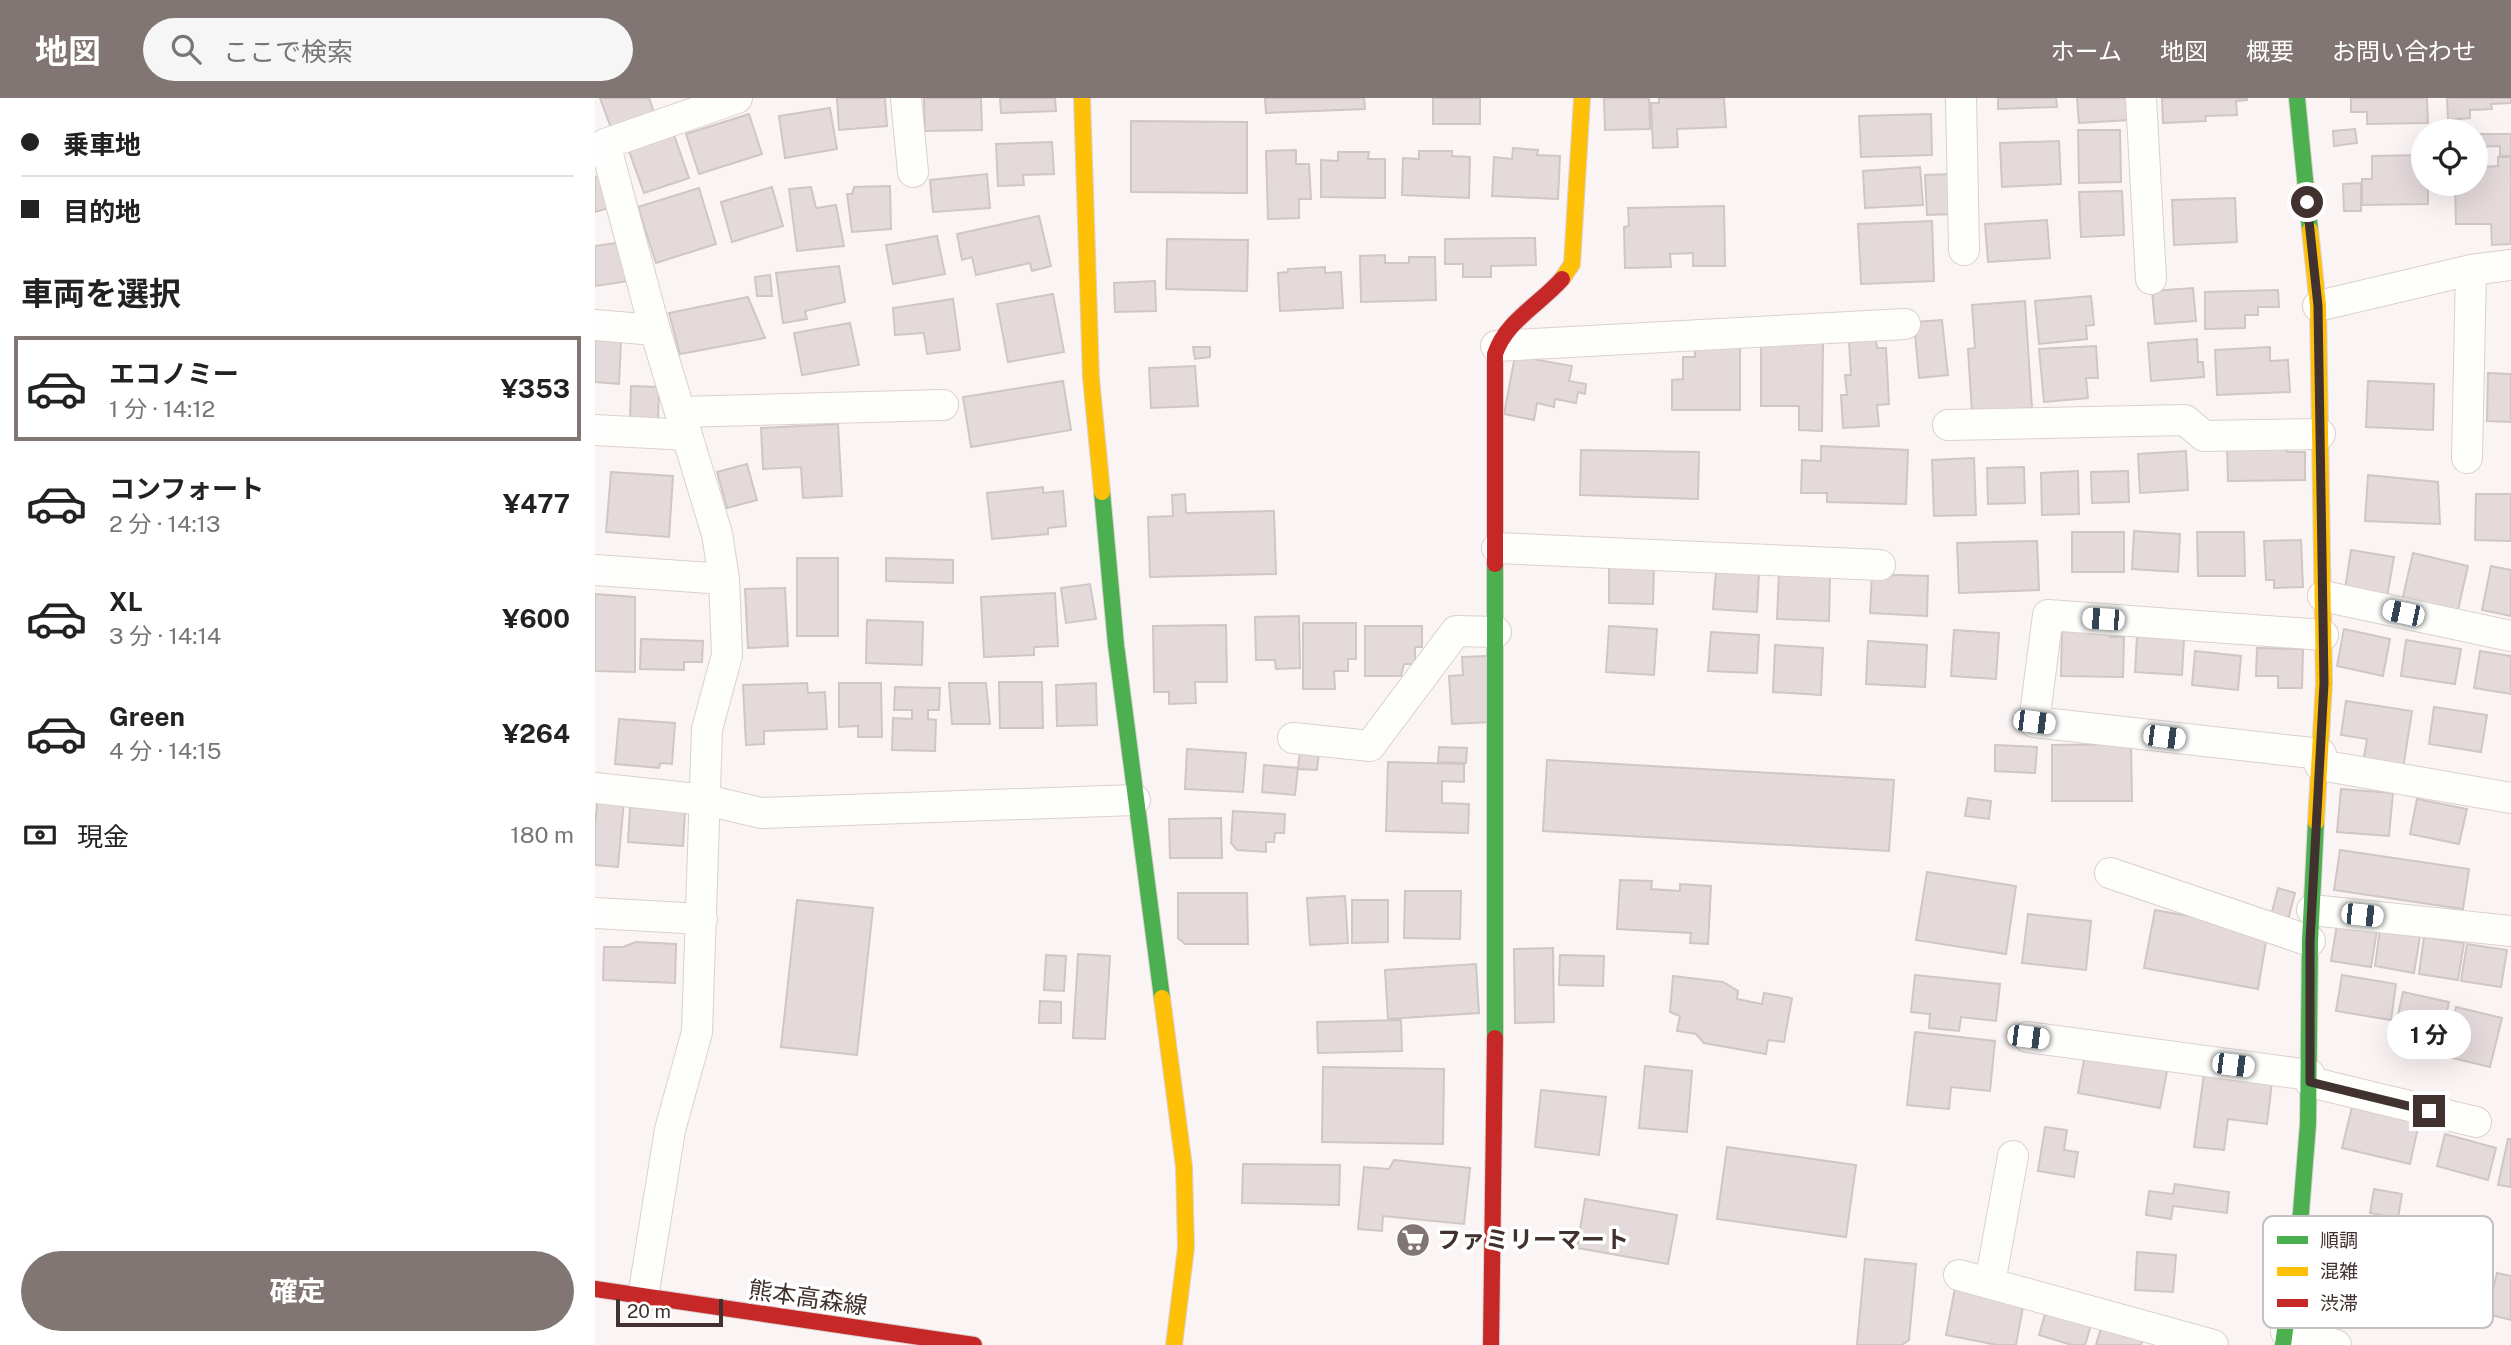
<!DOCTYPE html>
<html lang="ja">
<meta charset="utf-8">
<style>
:root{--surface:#fff;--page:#f6f6f6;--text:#222;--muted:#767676;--line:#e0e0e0;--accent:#827674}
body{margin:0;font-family:"Public Sans","Noto Sans JP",sans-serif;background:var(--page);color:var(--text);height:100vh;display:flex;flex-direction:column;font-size:26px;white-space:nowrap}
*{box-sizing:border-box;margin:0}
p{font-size:23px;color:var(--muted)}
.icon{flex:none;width:38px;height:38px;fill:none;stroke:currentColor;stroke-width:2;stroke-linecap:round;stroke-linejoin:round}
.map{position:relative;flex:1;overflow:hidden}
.details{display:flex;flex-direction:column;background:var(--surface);width:595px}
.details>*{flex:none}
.guide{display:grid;align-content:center;height:154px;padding:0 21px;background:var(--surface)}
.tools{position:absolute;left:1816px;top:21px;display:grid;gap:14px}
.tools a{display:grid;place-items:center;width:77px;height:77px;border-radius:50%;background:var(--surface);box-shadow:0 7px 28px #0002;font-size:35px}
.scale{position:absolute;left:21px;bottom:18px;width:107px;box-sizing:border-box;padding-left:7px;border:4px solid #41312f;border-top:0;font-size:19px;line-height:24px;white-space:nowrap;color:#41312f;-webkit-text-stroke:5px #fff;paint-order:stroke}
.end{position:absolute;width:32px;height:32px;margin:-16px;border:9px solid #41312f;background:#fff;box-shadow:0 0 0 4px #fff}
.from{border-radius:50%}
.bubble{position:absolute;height:49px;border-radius:24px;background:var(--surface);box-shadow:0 7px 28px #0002;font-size:23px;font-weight:700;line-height:49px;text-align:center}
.car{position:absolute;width:21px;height:42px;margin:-21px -10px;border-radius:9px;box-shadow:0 0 5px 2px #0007;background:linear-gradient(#fff 24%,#345 0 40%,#fff 0 76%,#345 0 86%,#fff 0)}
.guide b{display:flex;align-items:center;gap:24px;height:66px;font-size:26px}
.guide b+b{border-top:2px solid var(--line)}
.guide i{width:18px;height:18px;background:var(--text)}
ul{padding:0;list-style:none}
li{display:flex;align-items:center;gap:21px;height:105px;margin:0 14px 10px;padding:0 7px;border:4px solid transparent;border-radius:0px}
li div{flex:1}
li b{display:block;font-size:26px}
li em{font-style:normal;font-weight:700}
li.selected{border-color:var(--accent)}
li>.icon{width:63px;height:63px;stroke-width:1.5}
h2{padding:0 21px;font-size:32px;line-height:84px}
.pay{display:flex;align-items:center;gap:18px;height:77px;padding:0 21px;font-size:26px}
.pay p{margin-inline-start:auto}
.button{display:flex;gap:14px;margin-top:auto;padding:14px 21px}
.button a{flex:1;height:80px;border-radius:42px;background:var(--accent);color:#fff;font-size:28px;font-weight:700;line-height:80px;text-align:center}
header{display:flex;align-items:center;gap:42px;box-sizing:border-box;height:98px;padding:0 35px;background:var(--accent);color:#fff}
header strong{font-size:33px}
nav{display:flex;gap:38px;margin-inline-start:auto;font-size:24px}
.search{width:490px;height:63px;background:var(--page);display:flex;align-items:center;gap:18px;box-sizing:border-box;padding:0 24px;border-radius:38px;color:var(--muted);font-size:26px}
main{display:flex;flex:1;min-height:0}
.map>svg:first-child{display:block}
</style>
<header>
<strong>地図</strong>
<div class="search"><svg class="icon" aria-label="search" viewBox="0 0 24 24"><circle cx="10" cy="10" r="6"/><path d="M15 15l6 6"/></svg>ここで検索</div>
<nav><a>ホーム</a><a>地図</a><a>概要</a><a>お問い合わせ</a></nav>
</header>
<main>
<section class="details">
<div class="guide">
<b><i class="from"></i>乗車地</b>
<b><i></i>目的地</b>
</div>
<h2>車両を選択</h2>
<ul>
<li class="selected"><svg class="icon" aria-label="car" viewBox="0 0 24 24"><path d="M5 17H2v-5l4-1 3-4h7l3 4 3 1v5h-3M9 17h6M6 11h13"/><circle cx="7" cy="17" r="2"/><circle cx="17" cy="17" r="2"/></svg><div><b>エコノミー</b><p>1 分 · 14:12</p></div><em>¥353</em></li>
<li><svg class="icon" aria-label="car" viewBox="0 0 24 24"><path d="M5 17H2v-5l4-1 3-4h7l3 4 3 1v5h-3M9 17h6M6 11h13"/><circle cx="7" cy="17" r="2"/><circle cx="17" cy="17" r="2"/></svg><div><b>コンフォート</b><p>2 分 · 14:13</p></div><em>¥477</em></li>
<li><svg class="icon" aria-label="car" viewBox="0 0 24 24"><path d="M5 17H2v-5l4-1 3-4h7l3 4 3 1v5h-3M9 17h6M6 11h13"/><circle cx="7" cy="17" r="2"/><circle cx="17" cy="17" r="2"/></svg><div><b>XL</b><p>3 分 · 14:14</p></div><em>¥600</em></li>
<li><svg class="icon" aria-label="car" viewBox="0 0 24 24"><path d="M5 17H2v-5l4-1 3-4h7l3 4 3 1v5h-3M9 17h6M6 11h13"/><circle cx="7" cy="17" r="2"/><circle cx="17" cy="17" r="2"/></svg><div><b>Green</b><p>4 分 · 14:15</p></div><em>¥264</em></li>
</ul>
<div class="pay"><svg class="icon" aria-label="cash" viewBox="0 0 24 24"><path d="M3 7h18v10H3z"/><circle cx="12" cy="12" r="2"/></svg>現金<p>180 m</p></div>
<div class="button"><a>確定</a></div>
</section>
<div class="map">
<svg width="1916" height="1247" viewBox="0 0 1916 1247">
<rect width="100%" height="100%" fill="#faf5f4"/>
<path fill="#e5dadb" stroke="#cfc6c6" stroke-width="2" d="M5,0h49l5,15 -43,15z
M242,0h48l2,28 -48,4z
M329,0h57l1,32 -57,1z
M405,0h55l1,13 -55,2z
M670,0h99l1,11 -99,4z
M838,0h47v26h-47z
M1009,0h45l1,31 -45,1z
M1064,0h65l2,29 -49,2 1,18 -25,1 -2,-45h8z
M1403,0h58l1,9 -59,2z
M1482,0h51l1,22 -50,3z
M1567,0h85v2l-11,1 1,14 -32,1 1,5 -43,2z
M1756,0h76l1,25 -61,1v-12h-16z
M1852,0h64v5l-20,1 1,5 -22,1v8l-22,2z
M235,10l7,41 -52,9 -6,-42z
M154,16l13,40 -63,20 -13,-40z
M1336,16l1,41 -71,2 -2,-41z
M536,23l116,1v71l-116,-1z
M1760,31l2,14 -23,3 -1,-15z
M1483,32h42l1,52 -42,1z
M1881,36h35v22h-11v-10l-24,1z
M79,37l15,43 -45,15 -15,-42z
M1464,43l2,43 -59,3 -2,-44z
M457,44l2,32 -31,1 1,10 -26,1 -2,-42z
M918,50l25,2 -1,5 23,1 -2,43 -66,-3 2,-39 18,2z
M701,52v14h13l2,35h-12v19l-31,1 -2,-68z
M824,53h33v5l18,1 -1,41 -67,-3 1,-37 16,1z
M743,54h31l-1,7h17v39l-64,-1v-37l17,1z
M1829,57v29h4v20l-66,1v-26h10v-23z
M1903,59h13v87l-19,1 -1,-21h-35l-1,-40h21v-10h6v-7l16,-1z
M1325,69l3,38 -58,3 -2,-37z
M10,75l11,33 -21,6v-35z
M392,76l3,34 -57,4 -3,-32z
M1358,76l2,40 -28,1 -2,-40z
M1766,85v28h-17l-1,-27z
M295,88l1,43 -39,3 -5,-38h5l2,-7z
M177,89l11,39 -51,16 -11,-40z
M216,89l5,21 20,-3 8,41 -47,5 -8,-62z
M104,90l17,56 -60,19 -18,-56z
M1527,93l2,44 -43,2 -2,-45z
M1640,100l2,44 -63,3 -2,-45z
M1129,108l1,60h-32v-13l-23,1 1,13 -46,1 -1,-41 5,-1 -1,-18z
M444,118l12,50 -19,5 -2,-8 -54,12 -4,-18 -10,3 -5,-26z
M1452,122l3,38 -62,4 -3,-38z
M1337,123l2,60 -73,3 -3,-60z
M342,138l8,38 -52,10 -7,-39z
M940,140l1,27 -45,1v11h-28v-13h-18v-25z
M572,141l81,1 -1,51 -81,-2z
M28,144l6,39 -34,5v-40z
M790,157v8h24v-6h26l1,43 -75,2 -1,-46z
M244,168l6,36 -40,9 2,8 -24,4 -7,-50z
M730,169v6l16,-1 2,36 -63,3 -2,-38 10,-1v-3z
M175,177l2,21h-15l-2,-19z
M560,183l1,30 -41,1 -1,-29z
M1598,190l3,33 -41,3 -3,-33z
M1683,192l1,17h-21v8h-13v13l-40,1v-37z
M458,196l11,58 -56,10 -11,-58z
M1496,198l3,29 -8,1 1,13 -48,5 -4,-43z
M153,199l17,41 -85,16 -11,-41z
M358,201l7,51 -33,4 -3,-21 -29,2 -2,-27z
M1430,203l7,107 -60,4 -4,-63 7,-1 -3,-43z
M1347,222l6,55 -29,3 -5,-56z
M255,225l9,42 -57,10 -8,-42z
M1602,241l1,23h5l1,15 -53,4 -3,-38z
M0,242l26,1 -2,43 -24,-2z
M1281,242l1,8h9l3,56 -12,1 2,21 -36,2 -2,-33h6l-2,-20h6l-2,-33z
M1166,244l62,1 -1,88 -23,-1v-24h-38z
M1100,247h45v65h-68v-30l11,-1v-22h12z
M1501,248l2,32h-12l2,20 -44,4 -5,-53z
M598,249h17v10l-15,2z
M1675,249v14l18,-1 2,32 -73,3 -2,-45z
M920,258l57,10 -3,15 17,3 -1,10 -7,-2 -2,11 -21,-4 -1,8 -17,-4 -3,17 -30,-6z
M600,268l3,40 -47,2 -2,-40z
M1893,275l23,1v48l-24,-1z
M468,283l8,49 -100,17 -8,-50z
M1773,283l66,3 -1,46 -67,-3z
M36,288l28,1 -1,34 -28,-1z
M243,326l4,72 -39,2 -2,-31 -38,2 -2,-41z
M1692,347v7h18v28l-77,1 -1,-35z
M1226,348l87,4 -2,54 -79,-2v-9h-26l1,-33 19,1z
M986,352l118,2 -1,47 -118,-4z
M1591,353l2,39 -48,3 -2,-39z
M1379,360l2,57 -42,1 -2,-56z
M152,366l10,36 -30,8 -10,-36z
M1429,369l1,36 -37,1 -1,-36z
M1483,373l1,43 -37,1 -1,-42z
M1533,373l1,31 -37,1 -1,-31z
M16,374l62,4 -4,61 -63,-5z
M1773,377l70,7 2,42 -75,-3z
M448,389v6l20,-2 3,35 -18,2v6l-56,5 -5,-46z
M590,396l1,19 88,-2 2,63 -126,3 -2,-60 25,-1 -1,-21z
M1881,396h35v47l-36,-1z
M1539,433l46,3 -2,38 -46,-3z
M1477,434h52v40h-52z
M1602,434h47l1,44h-47z
M1706,442l2,47 -29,1v-8h-8l-2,-39z
M1442,443l2,49 -80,3 -2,-50z
M1756,452l43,7 -7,40 -42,-8z
M1818,455l55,13 -11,48 -55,-13z
M202,460h41v78h-41z
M291,460l67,2v23l-67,-2z
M1014,466l45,1 -1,39 -44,-1z
M1896,468l20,4v46l-29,-6z
M1121,472l43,3 -2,39 -44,-3z
M1184,474l51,3 -1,46 -52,-2z
M1277,476l56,2 -1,40 -57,-3z
M495,486l6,35 -30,4 -5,-35z
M190,490l3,58 -40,2 -3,-59z
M460,495l3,53 -24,1v8l-50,2 -3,-60z
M0,496l40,3v75l-40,-1z
M704,518l1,52 -24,1 -1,-9h-19l-1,-43z
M272,522l56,2 -1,43 -56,-2z
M708,525h53v36h-8v12h-14l1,18h-32z
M631,527l1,57h-32l1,21 -27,1v-12h-15l-1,-66z
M770,528h57v21h-7v17h-11l-3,12h-36z
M1014,528l48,3 -3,46 -48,-3z
M1749,531l46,10 -7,37 -46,-10z
M1359,532l45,3 -3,46 -45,-3z
M1467,532l48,1v6h14l-1,40 -62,-1z
M1116,534l48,3 -2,38 -49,-2z
M1542,537l47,3 -2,37 -47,-3z
M46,541l62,2 -1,21h-18v8l-44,-1z
M1811,542l55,9 -6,35 -54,-8z
M1273,543l59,4 -2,42 -59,-3z
M1180,547l48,3 -2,47 -48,-3z
M1662,550l46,1 -1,39h-24v-12h-22z
M1600,553l46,5 -3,34 -46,-5z
M1885,553l31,5v38l-37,-6z
M892,558l3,66 -38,2 -3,-48 14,-1 -1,-18z
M404,584h43l1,46h-43z
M212,585l1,10 17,-1 2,37 -63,2v13l-18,1 -3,-60z
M244,585h42l1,54h-24v-11l-19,1z
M354,585h37l4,41h-38z
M501,585l1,42 -40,1 -1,-41z
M300,589l45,1 -1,22h-11v9l8,1 -1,31 -43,-1 1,-32 19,1v-9h-18z
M1751,603l66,10 -9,58 -40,-6 4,-24 -26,-4z
M1839,609l53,8 -6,37 -52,-8z
M24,621l56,4 -3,41 -12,-1 -1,5 -44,-4z
M1536,646l1,57h-80v-56z
M1400,647l42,2 -2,26 -40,-2z
M844,649l28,1 -1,15 -28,-1z
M592,651l59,4 -3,39 -58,-3z
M705,652l19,2 -2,18 -19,-1z
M952,662l347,20 -5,71 -346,-20z
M793,664l76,2v18l-22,-1v22l27,1 -1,29 -82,-2z
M669,667l34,3 -3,27 -33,-3z
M1746,691l52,4 -4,43 -52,-4z
M3,699l26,3 -6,67 -23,-2v-41z
M1373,700l23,3 -2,18 -24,-3z
M1822,701l50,10 -8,35 -49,-10z
M35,709l55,3 -2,36 -55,-4z
M638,713l52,3 -1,19h-9l-1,9h-8v10l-29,-2 -6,-7z
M626,720l1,40h-52l-1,-39z
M1745,752l129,19 -6,40 -129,-19z
M1332,774l89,14 -10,68 -90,-14z
M1025,782l32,1 -1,8 29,2v-7l31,2 -3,58 -18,-1 1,-10 -74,-4z
M1683,790l17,5 -7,27 -17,-4z
M810,793h56l-1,48 -56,-1z
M583,795h69l1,51h-63l-7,-6z
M750,798l3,47 -38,2 -3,-47z
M202,802l76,8 -16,147 -76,-8z
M757,802h36v42l-36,1z
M1560,812l113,20 -10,59 -114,-21z
M1433,816l63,7 -5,49 -64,-7z
M1742,826l40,6 -6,37 -40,-6z
M1785,831l40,7 -6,37 -39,-7z
M1829,839l40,6 -6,37 -39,-6z
M41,844l40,2 -1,39 -72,-3 1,-33h19z
M1872,846l40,6 -6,37 -40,-6z
M958,850l1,74 -39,1 -1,-74z
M483,856l32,2 -5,83 -32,-1z
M451,857l20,1 -2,35 -20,-1z
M965,857l44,1 -1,30 -44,-1z
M881,866l3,49 -91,6 -3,-49z
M1320,877l85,9 -4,37 -35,-4 -2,14 -30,-3 1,-14 -19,-2z
M1747,877l54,9 -5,36 -55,-9z
M1078,878l50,6 15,9 -1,8 25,5 2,-11 28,5 -8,44 -16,-2 -2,14 -62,-11 -8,-9 -19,-3 3,-15 -10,-4z
M1808,894l46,10 -11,46 -45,-10z
M445,903l21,1v21h-22z
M1861,909l46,11 -12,49 -46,-11z
M806,922l1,31 -84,2 -1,-31z
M1320,934l80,9 -5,50 -39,-4 -2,22 -42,-4z
M1490,956l82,17 -7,37 -82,-15z
M1050,968l47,5 -5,61 -48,-4z
M728,969l121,2 -1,75 -121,-2z
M1609,976l68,8 -5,42 -39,-5 -4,31 -30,-3z
M946,992l65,7 -7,58 -64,-8z
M1757,1009l67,16 -9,41 -68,-16z
M1450,1029l22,3 -3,20 14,2 -4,25 -36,-6z
M1850,1036l51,14 -8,32 -51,-14z
M1913,1041h3v48l-13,-2z
M1132,1049l129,18 -10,72 -129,-18z
M799,1062l76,8 -6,56 -81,-8 -1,15 -24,-2 6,-62 25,2z
M648,1066l97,1 -1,40 -97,-2z
M1580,1086l54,8 -2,21 -54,-7 -2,13 -25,-4 3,-24 24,3z
M1779,1091l28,5 -4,24 -28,-5z
M990,1101l92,16 -9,49 -91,-16z
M1542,1154l39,3 -3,37 -38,-2z
M1270,1161l51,5 -7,76 -7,5h-45z
M1902,1175l14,3v44l-24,-6z
M1360,1190l69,13 -8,44h-19l-51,-10z
M1452,1209l45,15 -7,23h-13l-33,-10z
M1508,1223l42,12 -4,12h-45z"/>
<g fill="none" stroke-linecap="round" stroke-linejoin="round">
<g stroke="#dbd0ce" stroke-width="32">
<path id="street" d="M311,0l7,74
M1366,0l3,152
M1546,0l10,181
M10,46l50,186 62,204 7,45 3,76 -20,74 -10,303 -27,98 -27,167
M0,53l10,-7 132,-46
M1723,208l153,-36 40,-5
M0,227l60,5
M901,248l409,-22
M85,314l263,-7
M1353,327l237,-5 19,16 116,-2
M0,332l92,5
M1872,360l4,-188
M902,450l383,17
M0,472l129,9
M1728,498l188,40
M698,640l77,8 86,-115 40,1
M1726,656l-287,-32 14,-107 275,20
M1725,667l191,33
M0,690l111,12 55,13 374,-13
M1515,775l200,68
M1717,812l199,21
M0,815l107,6
M1433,939l282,38
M1715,984l166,40
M1364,1177l254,70
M1395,1185l23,-127
M1691,1234l50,13"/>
</g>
<g stroke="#dbd0ce" stroke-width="18">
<path id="fast" d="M1702,0l13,132
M507,394l14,153 46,353
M900,466v474
M1688,1247l18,-133 7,-88 2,-183 6,-119"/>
</g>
<g stroke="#dbd0ce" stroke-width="18">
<path id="slow" d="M487,0l9,280 11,114
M1715,132l8,76 6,377 -8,139
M967,181l10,-15 10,-166
M567,900l22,169 2,81 -12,97"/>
</g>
<g stroke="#dbd0ce" stroke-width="18">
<path id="jam" d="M900,466v-210c11,-33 45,-50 67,-75
M0,1191l379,56
M896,1247l4,-307"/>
</g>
<use href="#street" stroke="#fefefd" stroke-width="30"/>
<use href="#fast" stroke="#4caf50" stroke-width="16"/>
<use href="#slow" stroke="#ffc107" stroke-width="16"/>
<use href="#jam" stroke="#c62828" stroke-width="16"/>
</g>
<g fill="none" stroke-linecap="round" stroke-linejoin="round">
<path stroke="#41312f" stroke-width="9" d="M1712,104l11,104 6,377 -14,258v141l119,29"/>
</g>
<defs>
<g id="supermarket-disc" transform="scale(1.75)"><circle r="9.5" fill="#827674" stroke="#fff"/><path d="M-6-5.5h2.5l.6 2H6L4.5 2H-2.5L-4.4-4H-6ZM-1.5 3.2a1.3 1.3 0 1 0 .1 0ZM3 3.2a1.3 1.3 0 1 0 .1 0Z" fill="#fff"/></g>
</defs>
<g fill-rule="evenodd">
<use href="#supermarket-disc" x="818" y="1142"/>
</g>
<g text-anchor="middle" stroke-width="7" stroke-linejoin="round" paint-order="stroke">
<g font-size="24" font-weight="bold" fill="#41312f" stroke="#fff" text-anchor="start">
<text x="842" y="1150">ファミリーマート</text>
</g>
<g font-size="24" fill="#41312f" stroke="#fff">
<text transform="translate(213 1200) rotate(8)" y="8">熊本高森線</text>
</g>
</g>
<rect x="1668" y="1118" width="230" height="112" rx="10" fill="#fff" stroke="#c6c1c1" stroke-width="2"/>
<rect x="1682" y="1138" width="31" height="8" fill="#4caf50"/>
<rect x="1682" y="1169" width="31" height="9" fill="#ffc107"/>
<rect x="1682" y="1201" width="31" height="8" fill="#c62828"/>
<g font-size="19" fill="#41312f">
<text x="1725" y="1149">順調</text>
<text x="1725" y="1180">混雑</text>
<text x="1725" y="1212">渋滞</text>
</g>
</svg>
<div class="tools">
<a><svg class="icon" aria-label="locate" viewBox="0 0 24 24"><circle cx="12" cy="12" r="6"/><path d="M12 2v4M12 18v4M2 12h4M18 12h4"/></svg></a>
</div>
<div class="scale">20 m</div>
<i class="end from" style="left:1712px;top:104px"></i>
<i class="end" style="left:1834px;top:1013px"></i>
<div class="bubble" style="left:1792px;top:912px;width:84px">1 分</div>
<i class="car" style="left:1808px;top:515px;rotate:282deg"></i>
<i class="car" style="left:1508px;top:521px;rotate:274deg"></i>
<i class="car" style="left:1439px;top:624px;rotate:97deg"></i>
<i class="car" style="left:1569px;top:639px;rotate:97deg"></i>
<i class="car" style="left:1767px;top:817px;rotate:96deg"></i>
<i class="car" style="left:1433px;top:939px;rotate:97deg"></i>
<i class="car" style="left:1638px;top:967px;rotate:97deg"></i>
</div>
</main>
